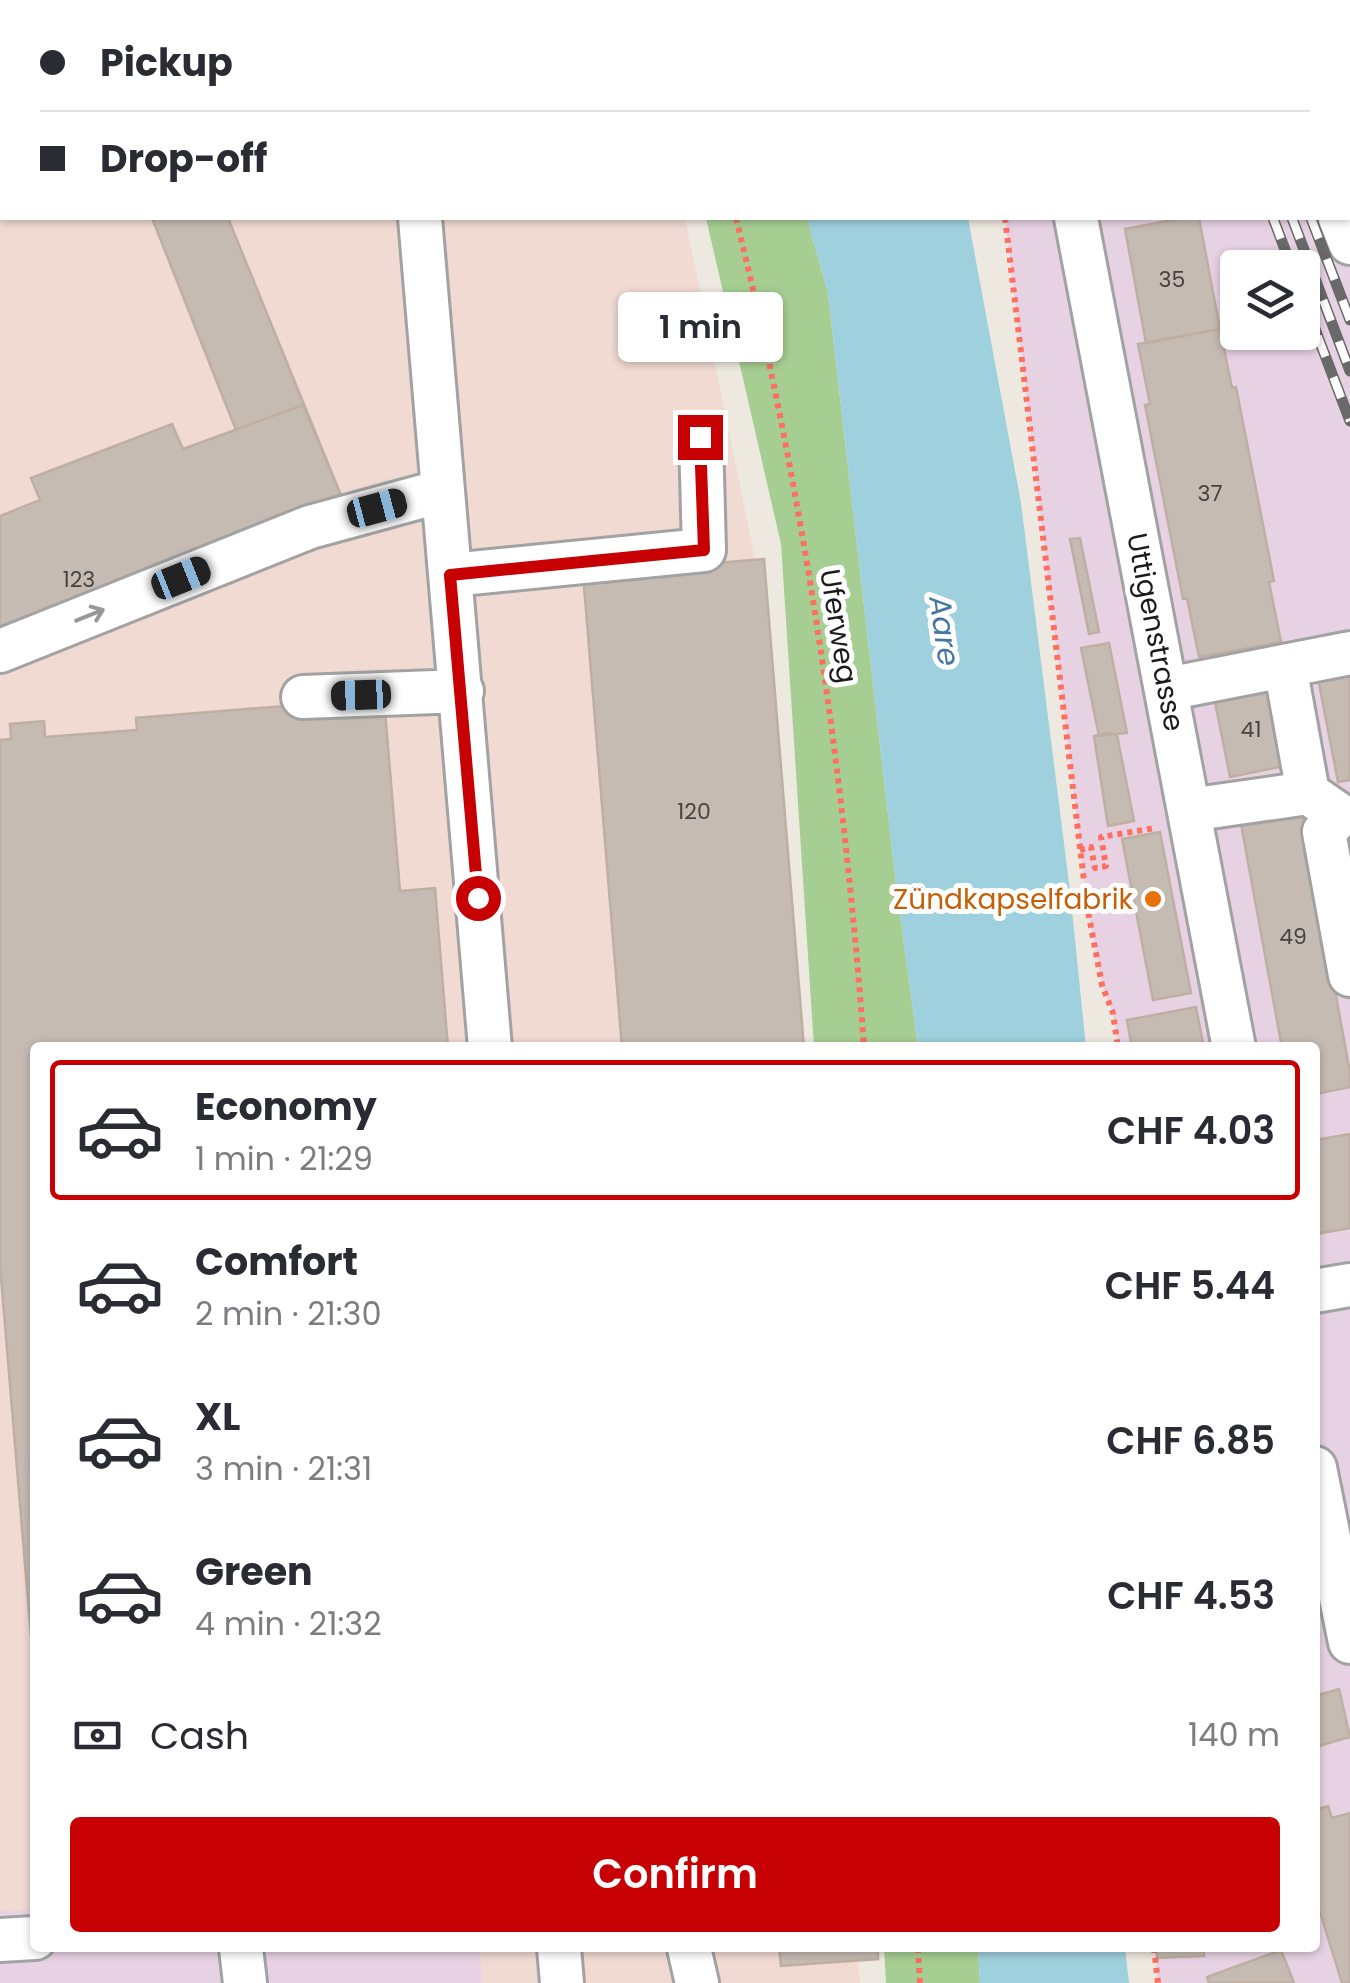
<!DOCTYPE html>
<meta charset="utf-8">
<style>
:root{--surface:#fff;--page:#f2f2f3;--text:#2b2b33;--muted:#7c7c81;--line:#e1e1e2;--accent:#c60003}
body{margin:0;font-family:Poppins,sans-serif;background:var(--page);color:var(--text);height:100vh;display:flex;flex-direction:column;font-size:38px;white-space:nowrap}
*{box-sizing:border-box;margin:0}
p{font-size:32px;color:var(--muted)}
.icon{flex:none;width:55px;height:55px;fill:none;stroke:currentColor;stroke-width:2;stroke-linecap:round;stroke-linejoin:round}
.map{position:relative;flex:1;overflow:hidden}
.details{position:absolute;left:30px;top:1042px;width:1290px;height:910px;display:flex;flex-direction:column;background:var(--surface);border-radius:10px;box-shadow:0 2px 8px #0004}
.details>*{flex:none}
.top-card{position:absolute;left:0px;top:0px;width:1350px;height:220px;box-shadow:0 2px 8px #0004;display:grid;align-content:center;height:220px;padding:0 40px;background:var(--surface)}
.tools{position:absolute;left:1220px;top:250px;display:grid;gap:20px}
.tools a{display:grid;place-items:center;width:100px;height:100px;border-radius:10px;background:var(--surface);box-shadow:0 2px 8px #0004;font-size:50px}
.end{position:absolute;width:45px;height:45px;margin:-22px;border:12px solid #c60003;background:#fff;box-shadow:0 0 0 5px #fff}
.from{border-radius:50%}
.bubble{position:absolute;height:70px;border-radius:10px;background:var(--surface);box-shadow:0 2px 8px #0004;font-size:32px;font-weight:600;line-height:70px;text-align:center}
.car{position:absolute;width:30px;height:60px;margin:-30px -15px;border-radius:12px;box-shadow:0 0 8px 2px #0007;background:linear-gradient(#222 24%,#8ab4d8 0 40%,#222 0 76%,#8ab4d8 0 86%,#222 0)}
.top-card b{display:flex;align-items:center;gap:35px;height:95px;font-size:38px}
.top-card b+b{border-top:2px solid var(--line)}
.top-card i{width:25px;height:25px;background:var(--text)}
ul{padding:18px 0 0;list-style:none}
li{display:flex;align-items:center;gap:30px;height:140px;margin:0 20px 15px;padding:0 20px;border:5px solid transparent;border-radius:10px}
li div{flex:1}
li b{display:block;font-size:38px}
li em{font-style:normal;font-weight:600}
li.current{border-color:var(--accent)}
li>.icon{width:90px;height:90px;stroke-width:1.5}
.pay{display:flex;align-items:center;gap:25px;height:110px;padding:0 40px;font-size:38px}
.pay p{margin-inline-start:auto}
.action{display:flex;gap:20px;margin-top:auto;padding:20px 40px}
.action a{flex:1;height:115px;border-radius:10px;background:var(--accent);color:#fff;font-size:40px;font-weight:600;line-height:115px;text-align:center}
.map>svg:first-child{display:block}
</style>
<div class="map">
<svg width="1350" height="1983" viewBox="0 0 1350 1983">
<rect width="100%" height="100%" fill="#ede9e0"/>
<path fill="#e7d2e3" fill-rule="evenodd" d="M930,0h420v1983h-192l-4,-35h161v-900l-197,-1 -5,-34 -11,-28 -15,-79 -82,-688h343v-216zM1238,268h64v64h-64z
M35,1910v38h445l2,35h-482v-72z"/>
<path fill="#f0dad2" d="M0,0h581l1,2h-580v216h683l73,355 34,474 -757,1v862l-35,1z
M480,1948h377l3,35h-378z"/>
<path fill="#a6ce93" d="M706,218h101l21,75 68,591 22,163h-104l-33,-503z
M884,1948h94l2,35h-94z"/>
<path fill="#9ed0dd" d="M807,218h161l53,285 49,388 16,156h-168l-22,-163 -68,-591z
M978,1948h147l4,35h-149z"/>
<path fill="#c5bbb3" stroke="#bfaea2" stroke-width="2.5" d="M65,0h77l1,2h-77z
M1077,0h65v2h-65z
M152,218h76l117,287 -345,137v-126l40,-16 -9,-22 141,-54 11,25 53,-19z
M1183,218h16l21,111 -74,14 -21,-114z
M1220,329l12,59 4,-1 38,194 -5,1 12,60 -82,15 -12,-59 -4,1 -38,-194 5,-1 -12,-60z
M303,405l42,100 -345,137v-126l40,-16 -9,-22 141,-54 11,25z
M1080,538l19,94 -10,2 -19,-95z
M764,559l40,489h-182l-39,-474z
M1109,643l18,90 -28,3 -18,-88z
M1350,667v113l-12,2 -21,-109z
M1272,681l17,84 -59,12 -17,-85z
M384,698l16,193 35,-3 13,160h-413v636l-35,-419v-525l11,-1 -1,-15 34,-3 1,16 92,-7 -1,-12z
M1110,733l7,2 17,86 -26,5 -14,-90z
M1303,813l47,260v14l-35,7v-46h-33l-41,-224z
M1160,832l31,161 -38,7 -31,-161z
M1196,1007l8,41h-72l-5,-28z
M1350,1134v94l-34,6 -1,-94z
M1339,1689l11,48 -35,10v-51z
M1328,1806l4,12 18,-5v170h-8l-27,-87v-86z
M779,1948h99v11l-97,7z
M1157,1948h47v8l-47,2z
M1281,1950l13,33h-85l-2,-6z"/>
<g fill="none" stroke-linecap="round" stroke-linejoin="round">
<g stroke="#a2a2a2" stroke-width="48">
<path id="minor" d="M242,0l1,2
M1030,0l1,2
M1261,0v2
M318,2v-2
M420,218l70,830
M1076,218l158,830
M1340,218l10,25
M451,575l253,-25 -3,-113
M0,651l310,-124 132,-36
M1285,666l23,127
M1167,689l183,-36
M303,697l159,-6
M1189,810l119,-17 32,22 -16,17 26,143
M1315,1291l35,-6
M1315,1468l35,174
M0,1940l35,-2
M241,1948l4,35
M559,1948l3,35
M689,1948l8,35"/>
</g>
<path stroke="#fe6e61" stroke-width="6" stroke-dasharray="5 5" stroke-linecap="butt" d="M628,0l2,2
M930,0l2,2
M736,218c67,272 108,550 128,830
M1005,218l82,688 15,79 11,28 5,35
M1080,850l11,-3 4,21 11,-2 -5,-29 54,-9
M918,1948l2,35
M1154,1948l4,35"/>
<use href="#minor" stroke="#fff" stroke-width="42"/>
<g stroke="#696969" stroke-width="11">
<path id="rail" d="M1190,0l1,2
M1208,0l2,2
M1228,0l1,2
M1273,218l19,50
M1292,218l58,153
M1311,218l39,102
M1302,295l48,126"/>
</g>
<use href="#rail" stroke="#fff" stroke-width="8" stroke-dasharray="22" stroke-linecap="butt"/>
</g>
<defs><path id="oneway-shaft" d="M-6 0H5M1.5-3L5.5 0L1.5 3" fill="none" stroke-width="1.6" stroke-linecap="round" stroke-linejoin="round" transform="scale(2.5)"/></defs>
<use stroke="#989898" href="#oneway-shaft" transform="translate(90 615) rotate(-22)"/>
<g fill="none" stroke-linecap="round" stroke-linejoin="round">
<path stroke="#c60003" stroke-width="12" d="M478,898l-28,-323 254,-25 -4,-113"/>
</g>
<circle fill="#e8710a" stroke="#fff" stroke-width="4" cx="1153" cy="899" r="10"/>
<g text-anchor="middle" stroke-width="10" stroke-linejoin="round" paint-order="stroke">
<g font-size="22" fill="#464341">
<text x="1172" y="287">35</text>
<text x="1210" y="501">37</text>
<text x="79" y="587">123</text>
<text x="1251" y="737">41</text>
<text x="694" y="819">120</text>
<text x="1293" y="944">49</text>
</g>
<g font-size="28" fill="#1b1b1b" stroke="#fff">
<text transform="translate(839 626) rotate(81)" y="10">Uferweg</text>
<text transform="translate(1156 632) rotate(79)" y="10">Uttigenstrasse</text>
</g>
<g font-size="28" fill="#c56008" stroke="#fff" text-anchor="end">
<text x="1133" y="909">Zündkapselfabrik</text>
</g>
<g font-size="30" font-style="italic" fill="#4376a4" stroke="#fff">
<text transform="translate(944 631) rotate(82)" y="10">Aare</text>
</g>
</g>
</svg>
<div class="tools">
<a><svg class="icon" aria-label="layers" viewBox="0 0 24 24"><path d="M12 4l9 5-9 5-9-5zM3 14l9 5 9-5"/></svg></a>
</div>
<i class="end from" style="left:478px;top:898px"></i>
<i class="end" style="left:700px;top:437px"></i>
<div class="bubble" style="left:618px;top:292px;width:165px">1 min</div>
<i class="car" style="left:377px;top:508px;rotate:75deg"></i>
<i class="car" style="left:181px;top:578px;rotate:68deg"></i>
<i class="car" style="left:361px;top:695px;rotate:268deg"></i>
<div class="top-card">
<b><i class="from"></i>Pickup</b>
<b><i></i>Drop-off</b>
</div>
<section class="details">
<ul>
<li class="current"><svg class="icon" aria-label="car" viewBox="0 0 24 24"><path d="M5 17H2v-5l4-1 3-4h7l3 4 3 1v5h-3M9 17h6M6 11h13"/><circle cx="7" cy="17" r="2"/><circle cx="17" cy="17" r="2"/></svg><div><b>Economy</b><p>1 min · 21:29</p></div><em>CHF 4.03</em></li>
<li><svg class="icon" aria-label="car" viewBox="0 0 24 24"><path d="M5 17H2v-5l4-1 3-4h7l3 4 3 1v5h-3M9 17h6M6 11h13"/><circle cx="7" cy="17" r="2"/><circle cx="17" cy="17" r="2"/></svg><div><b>Comfort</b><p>2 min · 21:30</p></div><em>CHF 5.44</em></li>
<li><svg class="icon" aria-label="car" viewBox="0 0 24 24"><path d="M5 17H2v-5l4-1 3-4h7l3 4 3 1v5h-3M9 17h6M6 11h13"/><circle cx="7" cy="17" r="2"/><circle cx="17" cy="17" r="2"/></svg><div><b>XL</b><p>3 min · 21:31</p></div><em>CHF 6.85</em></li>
<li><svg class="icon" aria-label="car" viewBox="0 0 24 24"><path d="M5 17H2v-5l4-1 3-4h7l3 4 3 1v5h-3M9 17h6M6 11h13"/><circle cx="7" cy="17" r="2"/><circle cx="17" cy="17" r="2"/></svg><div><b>Green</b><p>4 min · 21:32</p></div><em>CHF 4.53</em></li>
</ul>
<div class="pay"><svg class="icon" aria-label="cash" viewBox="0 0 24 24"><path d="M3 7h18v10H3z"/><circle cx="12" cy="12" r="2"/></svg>Cash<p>140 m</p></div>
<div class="action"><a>Confirm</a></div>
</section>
</div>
